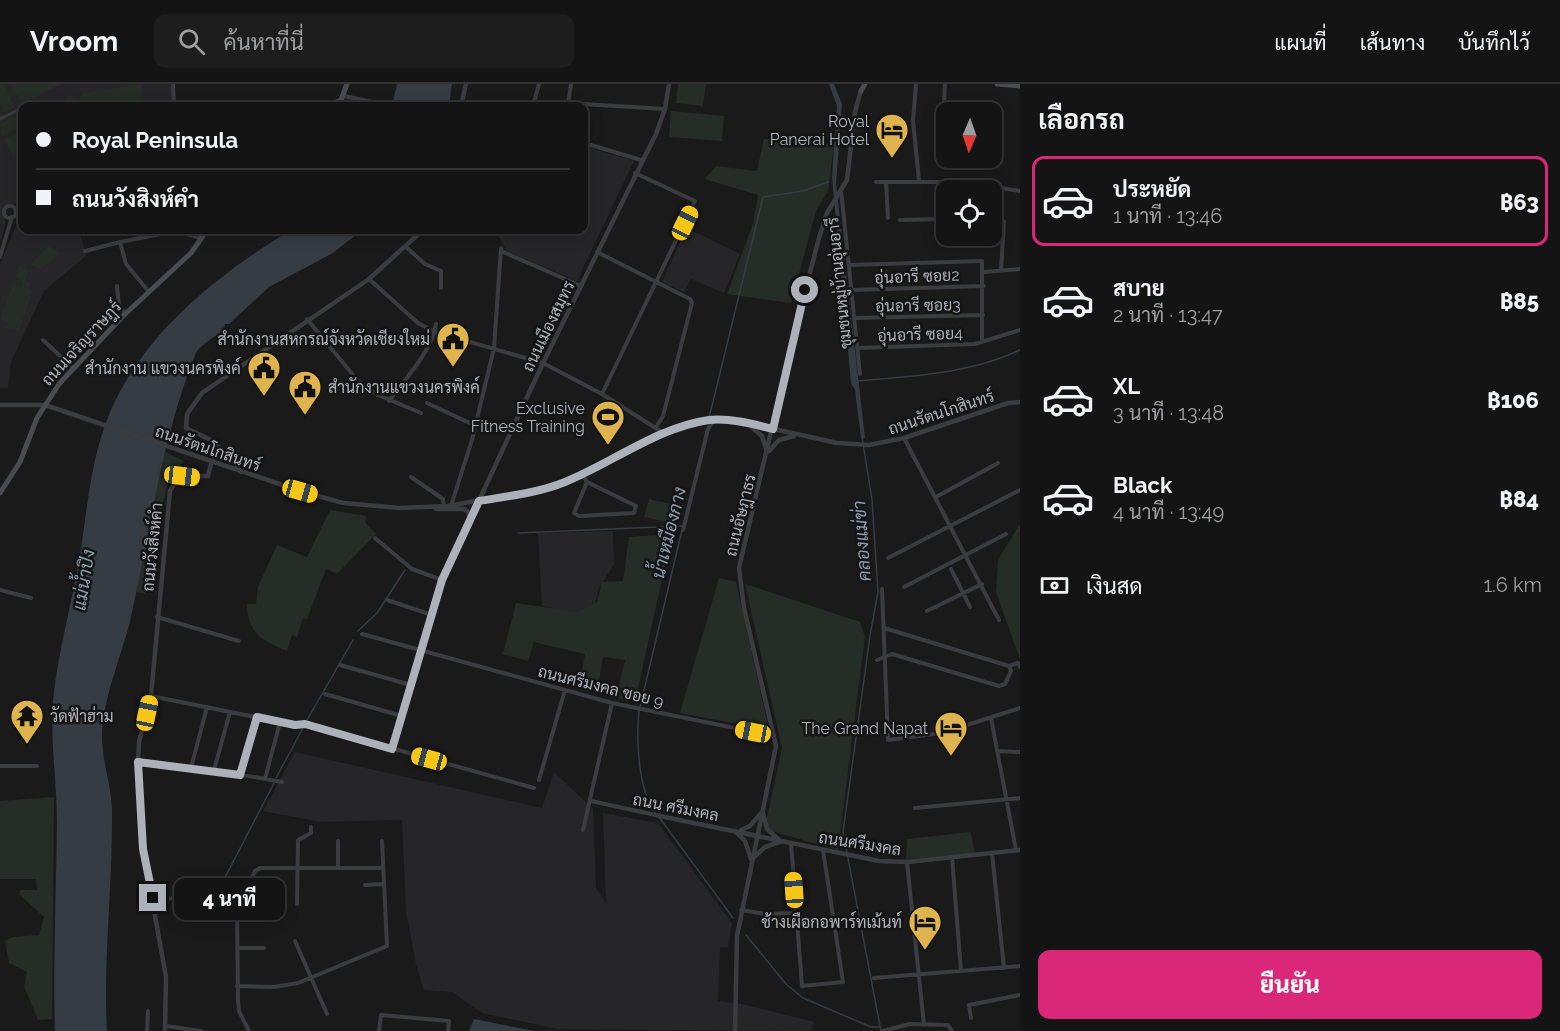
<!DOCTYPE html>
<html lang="th">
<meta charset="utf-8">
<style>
:root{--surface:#141414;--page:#1d1d1d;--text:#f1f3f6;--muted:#9d9ea0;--line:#333334;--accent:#db2777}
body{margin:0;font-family:Raleway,Sarabun,sans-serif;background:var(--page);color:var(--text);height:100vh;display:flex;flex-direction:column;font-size:22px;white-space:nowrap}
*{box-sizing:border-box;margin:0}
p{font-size:20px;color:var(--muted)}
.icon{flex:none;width:33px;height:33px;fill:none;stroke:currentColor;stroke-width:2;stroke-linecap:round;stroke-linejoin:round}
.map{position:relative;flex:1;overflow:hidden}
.drawer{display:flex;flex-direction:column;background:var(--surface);width:540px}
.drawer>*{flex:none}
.top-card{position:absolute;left:18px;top:18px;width:570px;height:132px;border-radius:12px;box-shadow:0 3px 15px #0003,0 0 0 2px var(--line);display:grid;align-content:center;height:132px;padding:0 18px;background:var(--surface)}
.needle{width:39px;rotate:182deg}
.controls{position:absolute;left:936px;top:18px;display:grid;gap:12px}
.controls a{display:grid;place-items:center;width:66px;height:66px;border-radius:12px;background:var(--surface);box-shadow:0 3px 15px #0003,0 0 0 2px var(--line);font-size:30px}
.end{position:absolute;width:27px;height:27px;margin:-14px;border:8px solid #adb1ba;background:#111;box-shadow:0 0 0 3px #111}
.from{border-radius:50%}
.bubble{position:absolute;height:42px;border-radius:12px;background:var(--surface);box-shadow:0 3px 15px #0003,0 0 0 2px var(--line);font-size:20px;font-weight:800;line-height:42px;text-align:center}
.car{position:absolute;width:18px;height:36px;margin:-18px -9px;border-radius:8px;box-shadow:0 0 4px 2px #0007;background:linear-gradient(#f5c518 24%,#345 0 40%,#f5c518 0 76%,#345 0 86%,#f5c518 0)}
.top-card b{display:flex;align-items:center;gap:21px;height:57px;font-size:22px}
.top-card b+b{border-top:2px solid var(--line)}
.top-card i{width:15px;height:15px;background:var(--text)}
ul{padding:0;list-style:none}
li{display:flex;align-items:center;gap:18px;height:90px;margin:0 12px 9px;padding:0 6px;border:3px solid transparent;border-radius:12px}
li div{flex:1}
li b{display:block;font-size:22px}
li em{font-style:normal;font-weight:800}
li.on{border-color:var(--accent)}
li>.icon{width:54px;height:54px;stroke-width:1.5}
h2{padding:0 18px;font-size:27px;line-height:72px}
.pay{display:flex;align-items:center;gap:15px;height:66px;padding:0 18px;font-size:22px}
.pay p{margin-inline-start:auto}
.action{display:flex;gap:12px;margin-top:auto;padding:12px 18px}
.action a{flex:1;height:69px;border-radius:12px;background:var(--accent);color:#fff;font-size:24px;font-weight:800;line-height:69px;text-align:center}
header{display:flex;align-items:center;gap:36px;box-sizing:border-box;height:84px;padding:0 30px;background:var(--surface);border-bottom:2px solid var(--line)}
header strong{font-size:28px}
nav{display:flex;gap:33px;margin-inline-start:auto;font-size:21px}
.search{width:420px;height:54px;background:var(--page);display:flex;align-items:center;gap:15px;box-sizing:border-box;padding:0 21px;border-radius:12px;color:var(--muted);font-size:22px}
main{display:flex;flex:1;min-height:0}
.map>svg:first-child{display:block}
</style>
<header>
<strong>Vroom</strong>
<div class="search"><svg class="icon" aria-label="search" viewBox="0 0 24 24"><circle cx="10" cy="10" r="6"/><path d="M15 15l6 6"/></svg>ค้นหาที่นี่</div>
<nav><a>แผนที่</a><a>เส้นทาง</a><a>บันทึกไว้</a></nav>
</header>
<main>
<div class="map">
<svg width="1020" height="947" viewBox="0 0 1020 947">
<rect width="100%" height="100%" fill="#1a1a1b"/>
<path fill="#262628" d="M0,0h171l2,22h-151v96l-16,4 -1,19 -5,19z
M584,62l50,15 -57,120 -70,-30 -9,-16 -13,-5h99z
M22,128v18h57l7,26 -42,35 -33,71 -3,26h-8v-124z
M687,144l53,26 -16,39 -33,-14 -7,13 -22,-10z
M613,447l1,33 -16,26 -5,26 -51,-10 -4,-73z
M295,668l247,56 12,-36 39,37 3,79 10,15 -3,-90 55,10 74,100 -4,24h-8l-2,54 24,3 72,18 -3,9 -253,-2 -76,-16 -30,-21 -28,-2 -8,-26 -10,-53 -4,-91 -82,2 -57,-11z"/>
<path fill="#262d27" d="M0,0h3l12,23 -10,5 -5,-10z
M11,0h50l-39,20z
M142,0l-2,22h-75v-10l7,-1 2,6 5,1 3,-9z
M678,0h28l-3,22 -27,-3z
M671,27l53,5 -2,25 -53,-4z
M17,31v14l-15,6 -2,-11z
M17,50v21l-4,1 -9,-17z
M764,55l70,5 -6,47 -12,20 -25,92 -64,-9 26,-70 5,-29 -53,-16 11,-13 41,5z
M49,162l10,8 -18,15 -11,-4z
M19,182l10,4 -4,11 6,2 -2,5 4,2 -14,41 -12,-2 1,-6 -8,-4 13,-35 9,3 2,-6 -9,-3z
M165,368l19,9 -15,18 -11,45 -12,70 -10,-2 5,-35z
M649,415l30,7 -4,18 -31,-7z
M330,426l36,6 -1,6 11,12 -39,40 -11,-5 -19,50 -4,-1 -6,19 -5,-2 -5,16c-25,-11 -39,-17 -40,-47h9l2,-17 19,-42 30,12z
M1020,440v135l-24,-67 2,-32z
M672,450l-37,168 -19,-4 9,-38 -22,-3 -4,23 -18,-2 4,-24 -51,-12 -6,19 -25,-7 13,-51 62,9 19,-10 5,-20 21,-1 6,-44z
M719,494l17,4 33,148 -89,-17z
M745,500l115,38 5,15 -27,213 -67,-19 -5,-9 16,-74z
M54,713l-2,222 -14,1 -14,-34 3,-14 -18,-9 -4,-22 8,-4 26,-2 5,-18 -25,-23 1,-4h17l-1,-11h-36v-78z
M971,748l4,22 -69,5 1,-20z"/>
<path fill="#353c43" d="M397,0h55l-3,22h-57z
M829,0h5l8,20 -6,80 29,254h-4l-6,-48 -4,-7 -19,-206 5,-71z
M291,146h71l-29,23 -64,34 -40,37h-4l-1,6c-8,6 -24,15 -28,23 -35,86 -45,175 -65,264 -9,39 -28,79 -29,119 0,25 9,48 10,72 1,75 -9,149 -5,223h-52c-2,-69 1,-139 2,-208 0,-40 -7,-82 -4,-122 5,-50 19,-98 27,-147 10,-62 12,-117 46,-173 39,-65 101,-112 165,-151z
M474,935l60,12h-65z"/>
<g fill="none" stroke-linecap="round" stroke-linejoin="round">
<path stroke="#353c43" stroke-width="1.5" d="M857,297c55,-5 113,-7 163,-31
M709,334l54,-221 40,-6 25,-9
M862,353l10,63 6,92 -8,44 -27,196 38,199
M518,449l164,-7
M358,547l19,-18 28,-43
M640,623l42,-177
M639,627c-3,29 -1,80 17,103
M307,636l46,-80
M276,694l27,-50
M659,733l74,101
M211,834l6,-25 57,-110
M746,851l40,49 17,14 68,29h8"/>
<path stroke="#3b3c40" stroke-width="3" d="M0,35l16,-8"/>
<path stroke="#3b3c40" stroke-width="4" d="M173,0l1,22
M916,0l-3,37 6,59
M945,0l-3,58 3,16
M344,12l43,9
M568,20l3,-20
M583,20l82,5
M533,22l6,-22
M584,59l57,17
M876,98h91l53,9
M886,98l2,36
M841,106l19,184
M4 128a6 6 0 1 1 12 0a6 6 0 1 1-12 0Z
M992,134h9l3,4 -3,49
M900,136l46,-1
M120,158l56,-11 25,7
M406,163l19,17 16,7v17
M85,167l35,-9 6,22 23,28
M501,167l80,35
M597,168l93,47 2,4 -29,113 -7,11
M0,173l12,-40
M849,181l133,-4v81
M984,188l36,-3
M369,195l49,44 17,9 108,31 59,31 63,40
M117,202l2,20 7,8
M852,206l132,-4
M855,234l128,-3
M307,235l51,62 20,14 43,18
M43,256l30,28
M858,264l117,-4 45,-14
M602,310l93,-193 -60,-28
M389,317c16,-22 43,-50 47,-77
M427,319l49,23
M904,354l95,182
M582,390l5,8 49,24 -2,7 -55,3 -5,-3 13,-31
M411,393l32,22 1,7
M936,413l62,-34
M451,422l21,-66 22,-92 7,-100
M683,446l25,-101 6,-9
M375,454l37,31 30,11
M888,474l132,-68
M951,485l19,38
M904,503l102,-53
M882,505l6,151 54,-7 78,-25
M0,506l31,8
M387,516l45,15
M927,527l55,-27
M157,533l82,24
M362,550l250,69 162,33
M877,576l15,-6 107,32 6,-2 6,-13 -2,-5 -125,-38
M340,581l71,20
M1009,582l9,-3 2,4
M325,610l77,22
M151,612l144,29 10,-1 229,64
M991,634l25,132
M997,667l23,1
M138,678l76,8 68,12
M0,682h37
M191,684l16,-61
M214,686l16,-58
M240,691l17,-58
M265,695l15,-57
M539,696l26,-90
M591,717l69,15
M915,724l105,-10
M583,746l29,-127
M791,759l11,143 41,-4 -20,-132
M992,769l12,115
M952,773l9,114
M907,778l17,163
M338,784v-27
M365,801l18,-1
M154,819c36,-10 50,-16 83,7l1,91 1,10 10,20
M297,820l1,-64 13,-7v-6
M237,826l18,-39 5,-3h122
M741,826l25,4 29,-1
M295,857l32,73
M237,864h27
M874,894l146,-12
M237,902l37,1 24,-4 89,-37 -5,-105
M971,934l-2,-13 51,-10
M166,942l35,5
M147,947l1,-20
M379,947l2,-16 68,6 -1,10
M883,947l27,-7 38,1 4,6"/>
<path stroke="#3b3c40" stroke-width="4.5" d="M461,22l5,-22
M0,321h45l255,86 43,12 57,5 48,-2 98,-18 36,-14 83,-40 46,-14 27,1 99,22 32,2 35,-7 104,-35 12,-1
M749,341l13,11 5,16
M213,358l14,12 14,18
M769,367l10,-11 15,-4
M436,425h28l4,3 2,8
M392,665l50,-169 101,-217 113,-229 9,-25 4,-25
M763,729l4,16 11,10
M660,732l219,45 28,1 113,-12
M741,746l9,-4 11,-13
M735,747l10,10 6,18
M752,775l13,-12 15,-5
M165,947l1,-54 -23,-128 -5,-87 1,-20 12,-46 19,-205 9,-15h29l6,-24 -3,-12 -25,-12 1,-14 15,-21 167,-114 54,-49
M735,947l2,-95 39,-190 -32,-138 -5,-40 54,-231 26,-99 8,-25 20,-33 8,-68 6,-22"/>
<path stroke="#494b50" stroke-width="5" d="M997,0l23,2
M861,7l4,-7
M327,22l14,-6 6,-16
M0,409l20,-31 17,-44 22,-34 64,-68 68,-63 16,-23"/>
</g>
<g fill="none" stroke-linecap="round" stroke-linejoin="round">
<path stroke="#adb1ba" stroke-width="8" d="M153,814l-10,-49 -5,-87 102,13 17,-58 38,8 10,-1 87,25 50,-169 37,-79c29,-5 59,-8 86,-19 47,-19 93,-55 144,-62 22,-2 44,4 64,9l32,-139"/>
</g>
<defs>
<g id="hotel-pin" transform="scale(1.725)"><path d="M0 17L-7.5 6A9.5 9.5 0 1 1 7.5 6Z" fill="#dfb44e" stroke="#151516"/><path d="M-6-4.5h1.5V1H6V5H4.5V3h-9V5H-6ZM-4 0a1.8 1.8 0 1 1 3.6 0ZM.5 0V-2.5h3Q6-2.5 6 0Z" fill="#111"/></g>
<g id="civic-pin" transform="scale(1.725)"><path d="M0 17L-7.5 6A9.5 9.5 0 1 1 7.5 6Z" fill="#dfb44e" stroke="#151516"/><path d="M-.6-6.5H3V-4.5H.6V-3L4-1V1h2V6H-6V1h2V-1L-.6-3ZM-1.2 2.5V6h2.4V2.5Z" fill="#111"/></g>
<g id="stadium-pin" transform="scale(1.725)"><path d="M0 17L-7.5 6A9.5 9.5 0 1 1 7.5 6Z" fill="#dfb44e" stroke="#151516"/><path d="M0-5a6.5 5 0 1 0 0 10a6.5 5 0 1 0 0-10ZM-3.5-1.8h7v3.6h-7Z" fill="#111"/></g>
<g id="temple-pin" transform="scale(1.725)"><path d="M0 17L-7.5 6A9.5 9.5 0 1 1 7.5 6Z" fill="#dfb44e" stroke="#151516"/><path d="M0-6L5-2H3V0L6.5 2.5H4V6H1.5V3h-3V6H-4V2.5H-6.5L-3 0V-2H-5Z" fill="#111"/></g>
</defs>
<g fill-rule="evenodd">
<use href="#hotel-pin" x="892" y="46"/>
<use href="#civic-pin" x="453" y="255"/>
<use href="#civic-pin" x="264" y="284"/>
<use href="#civic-pin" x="305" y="303"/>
<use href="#stadium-pin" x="608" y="333"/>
<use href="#temple-pin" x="27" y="632"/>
<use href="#hotel-pin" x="951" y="644"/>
<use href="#hotel-pin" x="925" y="838"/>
</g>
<g text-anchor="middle" stroke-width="5" stroke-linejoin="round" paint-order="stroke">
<g font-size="16" fill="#adb1ba" stroke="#151516" text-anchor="end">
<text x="869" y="43">Royal<tspan x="869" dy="18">Panerai Hotel</tspan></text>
<text x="430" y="261">สำนักงานสหกรณ์จังหวัดเชียงใหม่</text>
<text x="241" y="290">สำนักงาน แขวงนครพิงค์</text>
<text x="328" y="309" text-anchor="start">สำนักงานแขวงนครพิงค์</text>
<text x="585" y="330">Exclusive<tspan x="585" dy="18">Fitness Training</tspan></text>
<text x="50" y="638" text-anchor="start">วัดฟ้าฮ่าม</text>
<text x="928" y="650">The Grand Napat</text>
<text x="902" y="844">ช้างเผือกอพาร์ทเม้นท์</text>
</g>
<g font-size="16" fill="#adb1ba" stroke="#151516">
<text transform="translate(917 192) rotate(-2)" y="6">อุ่นอารี ซอย2</text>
<text transform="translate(839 199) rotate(-96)" y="6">ชุมชนหมู่บ้านอุ่นอารี</text>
<text transform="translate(918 221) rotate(-1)" y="6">อุ่นอารี ซอย3</text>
<text transform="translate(548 242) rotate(-64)" y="6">ถนนเมืองสมุทร</text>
<text transform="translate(920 250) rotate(-2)" y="6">อุ่นอารี ซอย4</text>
<text transform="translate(81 259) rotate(-47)" y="6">ถนนเจริญราษฎร์</text>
<text transform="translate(941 328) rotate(-18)" y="6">ถนนรัตนโกสินทร์</text>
<text transform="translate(208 364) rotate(19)" y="6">ถนนรัตนโกสินทร์</text>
<text transform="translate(740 431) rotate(-76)" y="6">ถนนอัษฎาธร</text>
<text transform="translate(152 463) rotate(-84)" y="6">ถนนวังสิงห์คำ</text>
<text transform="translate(601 602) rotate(14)" y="6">ถนนศรีมงคล ซอย 9</text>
<text transform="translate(676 723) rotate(11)" y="6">ถนน ศรีมงคล</text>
<text transform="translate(860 759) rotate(9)" y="6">ถนนศรีมงคล</text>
</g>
<g font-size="18" font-style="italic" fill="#899cb0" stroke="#151516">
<text transform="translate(669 449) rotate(-76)" y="6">น้ำเหมืองกาง</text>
<text transform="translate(862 457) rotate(-94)" y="6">คลองแม่ข่า</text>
<text transform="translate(84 496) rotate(-81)" y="6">แม่น้ำปิง</text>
</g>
</g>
</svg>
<div class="controls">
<a><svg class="needle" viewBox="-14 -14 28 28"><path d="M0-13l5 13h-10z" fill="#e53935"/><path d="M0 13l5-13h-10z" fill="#9d9ea0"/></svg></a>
<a><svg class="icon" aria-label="locate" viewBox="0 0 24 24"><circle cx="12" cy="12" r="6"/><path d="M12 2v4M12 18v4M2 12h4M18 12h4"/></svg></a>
</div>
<i class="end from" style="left:805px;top:206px"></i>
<i class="end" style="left:153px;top:814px"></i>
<div class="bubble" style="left:174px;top:794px;width:111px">4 นาที</div>
<i class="car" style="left:685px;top:139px;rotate:26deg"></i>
<i class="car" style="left:182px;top:392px;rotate:97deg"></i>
<i class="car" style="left:300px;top:407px;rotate:106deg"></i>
<i class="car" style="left:147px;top:629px;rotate:12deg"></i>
<i class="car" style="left:753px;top:648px;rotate:281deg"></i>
<i class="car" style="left:429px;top:675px;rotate:285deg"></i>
<i class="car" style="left:794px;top:806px;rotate:356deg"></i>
<div class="top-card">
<b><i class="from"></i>Royal Peninsula</b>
<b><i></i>ถนนวังสิงห์คำ</b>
</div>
</div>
<section class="drawer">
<h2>เลือกรถ</h2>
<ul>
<li class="on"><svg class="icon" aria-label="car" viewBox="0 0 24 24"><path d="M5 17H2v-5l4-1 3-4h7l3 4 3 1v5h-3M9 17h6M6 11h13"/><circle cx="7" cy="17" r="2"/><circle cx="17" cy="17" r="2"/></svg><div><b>ประหยัด</b><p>1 นาที · 13:46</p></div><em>฿63</em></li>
<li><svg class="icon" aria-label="car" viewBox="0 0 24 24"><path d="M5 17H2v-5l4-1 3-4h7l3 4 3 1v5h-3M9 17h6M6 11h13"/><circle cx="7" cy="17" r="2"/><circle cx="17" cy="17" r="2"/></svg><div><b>สบาย</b><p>2 นาที · 13:47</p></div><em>฿85</em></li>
<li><svg class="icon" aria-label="car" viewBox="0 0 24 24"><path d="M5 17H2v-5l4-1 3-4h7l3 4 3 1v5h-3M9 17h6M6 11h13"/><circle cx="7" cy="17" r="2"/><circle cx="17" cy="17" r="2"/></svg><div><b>XL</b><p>3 นาที · 13:48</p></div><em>฿106</em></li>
<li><svg class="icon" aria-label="car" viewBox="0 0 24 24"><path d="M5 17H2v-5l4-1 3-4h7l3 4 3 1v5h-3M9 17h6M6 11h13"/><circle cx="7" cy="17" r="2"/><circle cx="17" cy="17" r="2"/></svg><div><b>Black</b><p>4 นาที · 13:49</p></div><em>฿84</em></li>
</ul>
<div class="pay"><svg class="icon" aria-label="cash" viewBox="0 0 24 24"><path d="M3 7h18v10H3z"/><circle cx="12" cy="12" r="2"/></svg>เงินสด<p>1.6 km</p></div>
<div class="action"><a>ยืนยัน</a></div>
</section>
</main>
